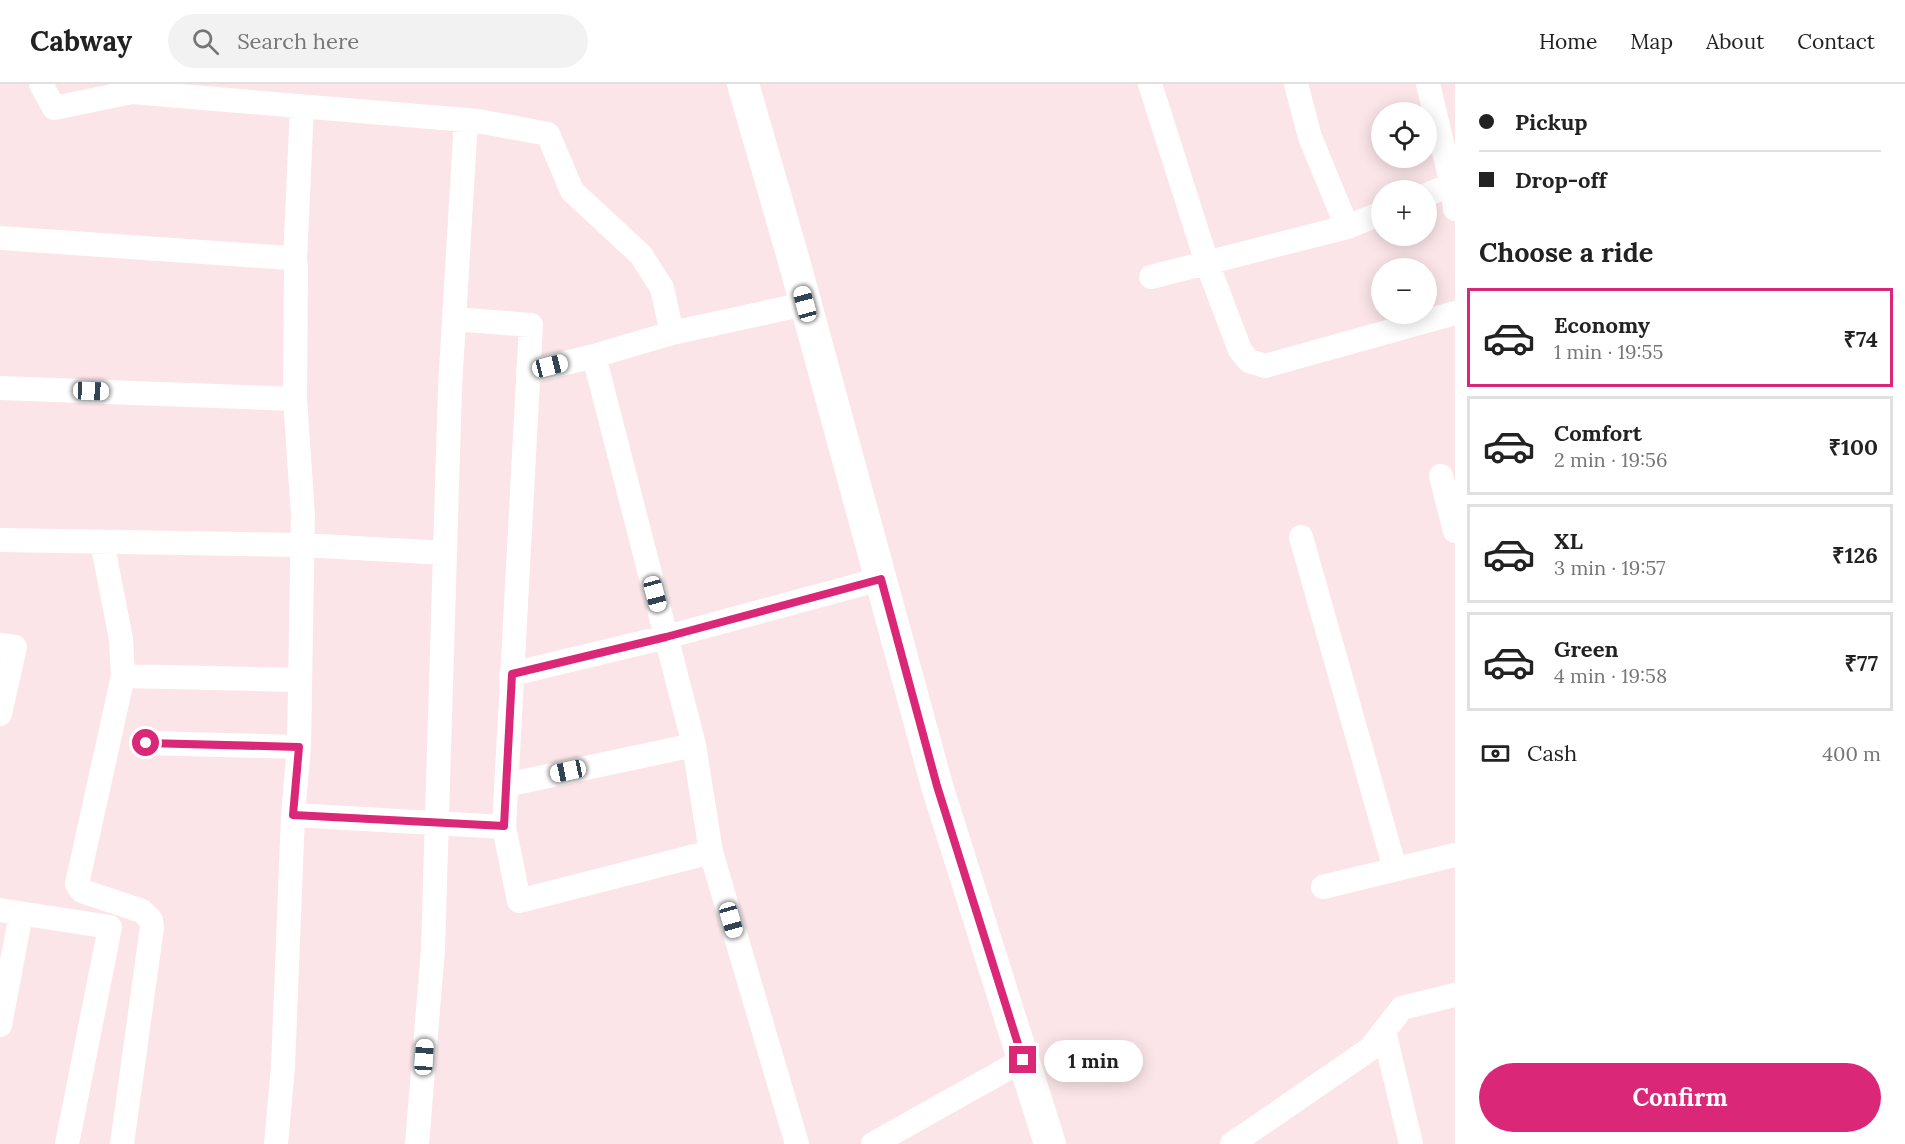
<!DOCTYPE html>
<meta charset="utf-8">
<style>
:root{--surface:#fff;--page:#f2f2f2;--text:#222;--muted:#767676;--line:#e0e0e0;--accent:#db2777}
body{margin:0;font-family:Lora,serif;background:var(--page);color:var(--text);height:100vh;display:flex;flex-direction:column;font-size:22px;white-space:nowrap}
*{box-sizing:border-box;margin:0}
p{font-size:20px;color:var(--muted)}
.icon{flex:none;width:33px;height:33px;fill:none;stroke:currentColor;stroke-width:2;stroke-linecap:round;stroke-linejoin:round}
.map{position:relative;flex:1;overflow:hidden}
.sheet{display:flex;flex-direction:column;background:var(--surface);width:450px}
.sheet>*{flex:none}
.hud{display:grid;align-content:center;height:132px;padding:0 24px;background:var(--surface)}
.buttons{position:absolute;left:1371px;top:18px;display:grid;gap:12px}
.buttons a{display:grid;place-items:center;width:66px;height:66px;border-radius:50%;background:var(--surface);box-shadow:0 3px 15px #0003;font-size:30px}
.end{position:absolute;width:27px;height:27px;margin:-14px;border:8px solid #db2777;background:#fff;box-shadow:0 0 0 3px #fff}
.from{border-radius:50%}
.bubble{position:absolute;height:42px;border-radius:21px;background:var(--surface);box-shadow:0 3px 15px #0003;font-size:20px;font-weight:800;line-height:42px;text-align:center}
.car{position:absolute;width:18px;height:36px;margin:-18px -9px;border-radius:8px;box-shadow:0 0 4px 2px #0007;background:linear-gradient(#fff 24%,#345 0 40%,#fff 0 76%,#345 0 86%,#fff 0)}
.hud b{display:flex;align-items:center;gap:21px;height:57px;font-size:22px}
.hud b+b{border-top:2px solid var(--line)}
.hud i{width:15px;height:15px;background:var(--text)}
ul{padding:0;list-style:none}
li{display:flex;align-items:center;gap:18px;height:99px;margin:0 12px 9px;padding:0 12px;border:3px solid var(--line);border-radius:0px}
li div{flex:1}
li b{display:block;font-size:22px}
li em{font-style:normal;font-weight:800}
li.active{border-color:var(--accent)}
li>.icon{width:54px;height:54px;stroke-width:1.5}
h2{padding:0 24px;font-size:27px;line-height:72px}
.pay{display:flex;align-items:center;gap:15px;height:66px;padding:0 24px;font-size:22px}
.pay p{margin-inline-start:auto}
.button{display:flex;gap:12px;margin-top:auto;padding:12px 24px}
.button a{flex:1;height:69px;border-radius:36px;background:var(--accent);color:#fff;font-size:24px;font-weight:800;line-height:69px;text-align:center}
header{display:flex;align-items:center;gap:36px;box-sizing:border-box;height:84px;padding:0 30px;background:var(--surface);border-bottom:2px solid var(--line)}
header strong{font-size:28px}
nav{display:flex;gap:33px;margin-inline-start:auto;font-size:21px}
.search{width:420px;height:54px;background:var(--page);display:flex;align-items:center;gap:15px;box-sizing:border-box;padding:0 21px;border-radius:33px;color:var(--muted);font-size:22px}
main{display:flex;flex:1;min-height:0}
.map>svg:first-child{display:block}
</style>
<header>
<strong>Cabway</strong>
<div class="search"><svg class="icon" aria-label="search" viewBox="0 0 24 24"><circle cx="10" cy="10" r="6"/><path d="M15 15l6 6"/></svg>Search here</div>
<nav><a>Home</a><a>Map</a><a>About</a><a>Contact</a></nav>
</header>
<main>
<div class="map">
<svg width="1455" height="1060" viewBox="0 0 1455 1060">
<rect width="100%" height="100%" fill="#fbe5e8"/>
<g fill="none" stroke-linecap="round" stroke-linejoin="round">
<path stroke="#fff" stroke-width="24" d="M41,0l13,24 78,-16 346,29 70,13 24,57 69,64 21,33 10,45 133,-29
M1150,0l57,179 33,87 9,11 16,5 190,-53
M1296,0l14,53 37,90 35,-14
M1428,0l24,101 3,24
M1426,111l29,-12
M0,154l289,20 6,2 1,8 -1,131 8,116 -4,232 -6,68 -10,252 -7,77
M295,176l7,-153
M1151,193l196,-50
M454,235l77,6 -27,502
M594,272l100,389
M528,288l66,-16 78,-23
M0,304l295,11
M1441,392l14,55
M1301,453l94,332
M0,456l303,5 142,8
M102,458l19,97 2,37 -46,208 5,7 60,20 9,9 1,7 -30,217
M0,561l15,2 -15,67
M123,592l177,4
M511,592l1,-2 154,-37 215,-58
M146,659l153,4
M293,731l211,12 15,74 192,-49 -17,-107 -188,40
M711,768l86,292
M1323,803l132,-32
M0,826l110,17 -43,217
M0,941l21,-111
M1384,947l27,113
M417,1060l16,-195 17,-562 16,-267
M873,1060l150,-84
M1232,1060l138,-95 32,-41 53,-13"/>
<path stroke="#fff" stroke-width="32" d="M743,0l51,177 143,525 113,358"/>
</g>
<g fill="none" stroke-linecap="round" stroke-linejoin="round">
<path stroke="#db2777" stroke-width="8" d="M146,659l153,4 -6,68 211,11 8,-152 154,-37 215,-58 56,207 86,274"/>
</g>
</svg>
<div class="buttons">
<a><svg class="icon" aria-label="locate" viewBox="0 0 24 24"><circle cx="12" cy="12" r="6"/><path d="M12 2v4M12 18v4M2 12h4M18 12h4"/></svg></a>
<a>+</a>
<a>−</a>
</div>
<i class="end from" style="left:146px;top:659px"></i>
<i class="end" style="left:1023px;top:976px"></i>
<div class="bubble" style="left:1044px;top:956px;width:99px">1 min</div>
<i class="car" style="left:805px;top:220px;rotate:345deg"></i>
<i class="car" style="left:550px;top:282px;rotate:76deg"></i>
<i class="car" style="left:91px;top:307px;rotate:92deg"></i>
<i class="car" style="left:655px;top:510px;rotate:165deg"></i>
<i class="car" style="left:568px;top:687px;rotate:258deg"></i>
<i class="car" style="left:731px;top:836px;rotate:164deg"></i>
<i class="car" style="left:424px;top:973px;rotate:4deg"></i>
</div>
<section class="sheet">
<div class="hud">
<b><i class="from"></i>Pickup</b>
<b><i></i>Drop-off</b>
</div>
<h2>Choose a ride</h2>
<ul>
<li class="active"><svg class="icon" aria-label="car" viewBox="0 0 24 24"><path d="M5 17H2v-5l4-1 3-4h7l3 4 3 1v5h-3M9 17h6M6 11h13"/><circle cx="7" cy="17" r="2"/><circle cx="17" cy="17" r="2"/></svg><div><b>Economy</b><p>1 min · 19:55</p></div><em>₹74</em></li>
<li><svg class="icon" aria-label="car" viewBox="0 0 24 24"><path d="M5 17H2v-5l4-1 3-4h7l3 4 3 1v5h-3M9 17h6M6 11h13"/><circle cx="7" cy="17" r="2"/><circle cx="17" cy="17" r="2"/></svg><div><b>Comfort</b><p>2 min · 19:56</p></div><em>₹100</em></li>
<li><svg class="icon" aria-label="car" viewBox="0 0 24 24"><path d="M5 17H2v-5l4-1 3-4h7l3 4 3 1v5h-3M9 17h6M6 11h13"/><circle cx="7" cy="17" r="2"/><circle cx="17" cy="17" r="2"/></svg><div><b>XL</b><p>3 min · 19:57</p></div><em>₹126</em></li>
<li><svg class="icon" aria-label="car" viewBox="0 0 24 24"><path d="M5 17H2v-5l4-1 3-4h7l3 4 3 1v5h-3M9 17h6M6 11h13"/><circle cx="7" cy="17" r="2"/><circle cx="17" cy="17" r="2"/></svg><div><b>Green</b><p>4 min · 19:58</p></div><em>₹77</em></li>
</ul>
<div class="pay"><svg class="icon" aria-label="cash" viewBox="0 0 24 24"><path d="M3 7h18v10H3z"/><circle cx="12" cy="12" r="2"/></svg>Cash<p>400 m</p></div>
<div class="button"><a>Confirm</a></div>
</section>
</main>
